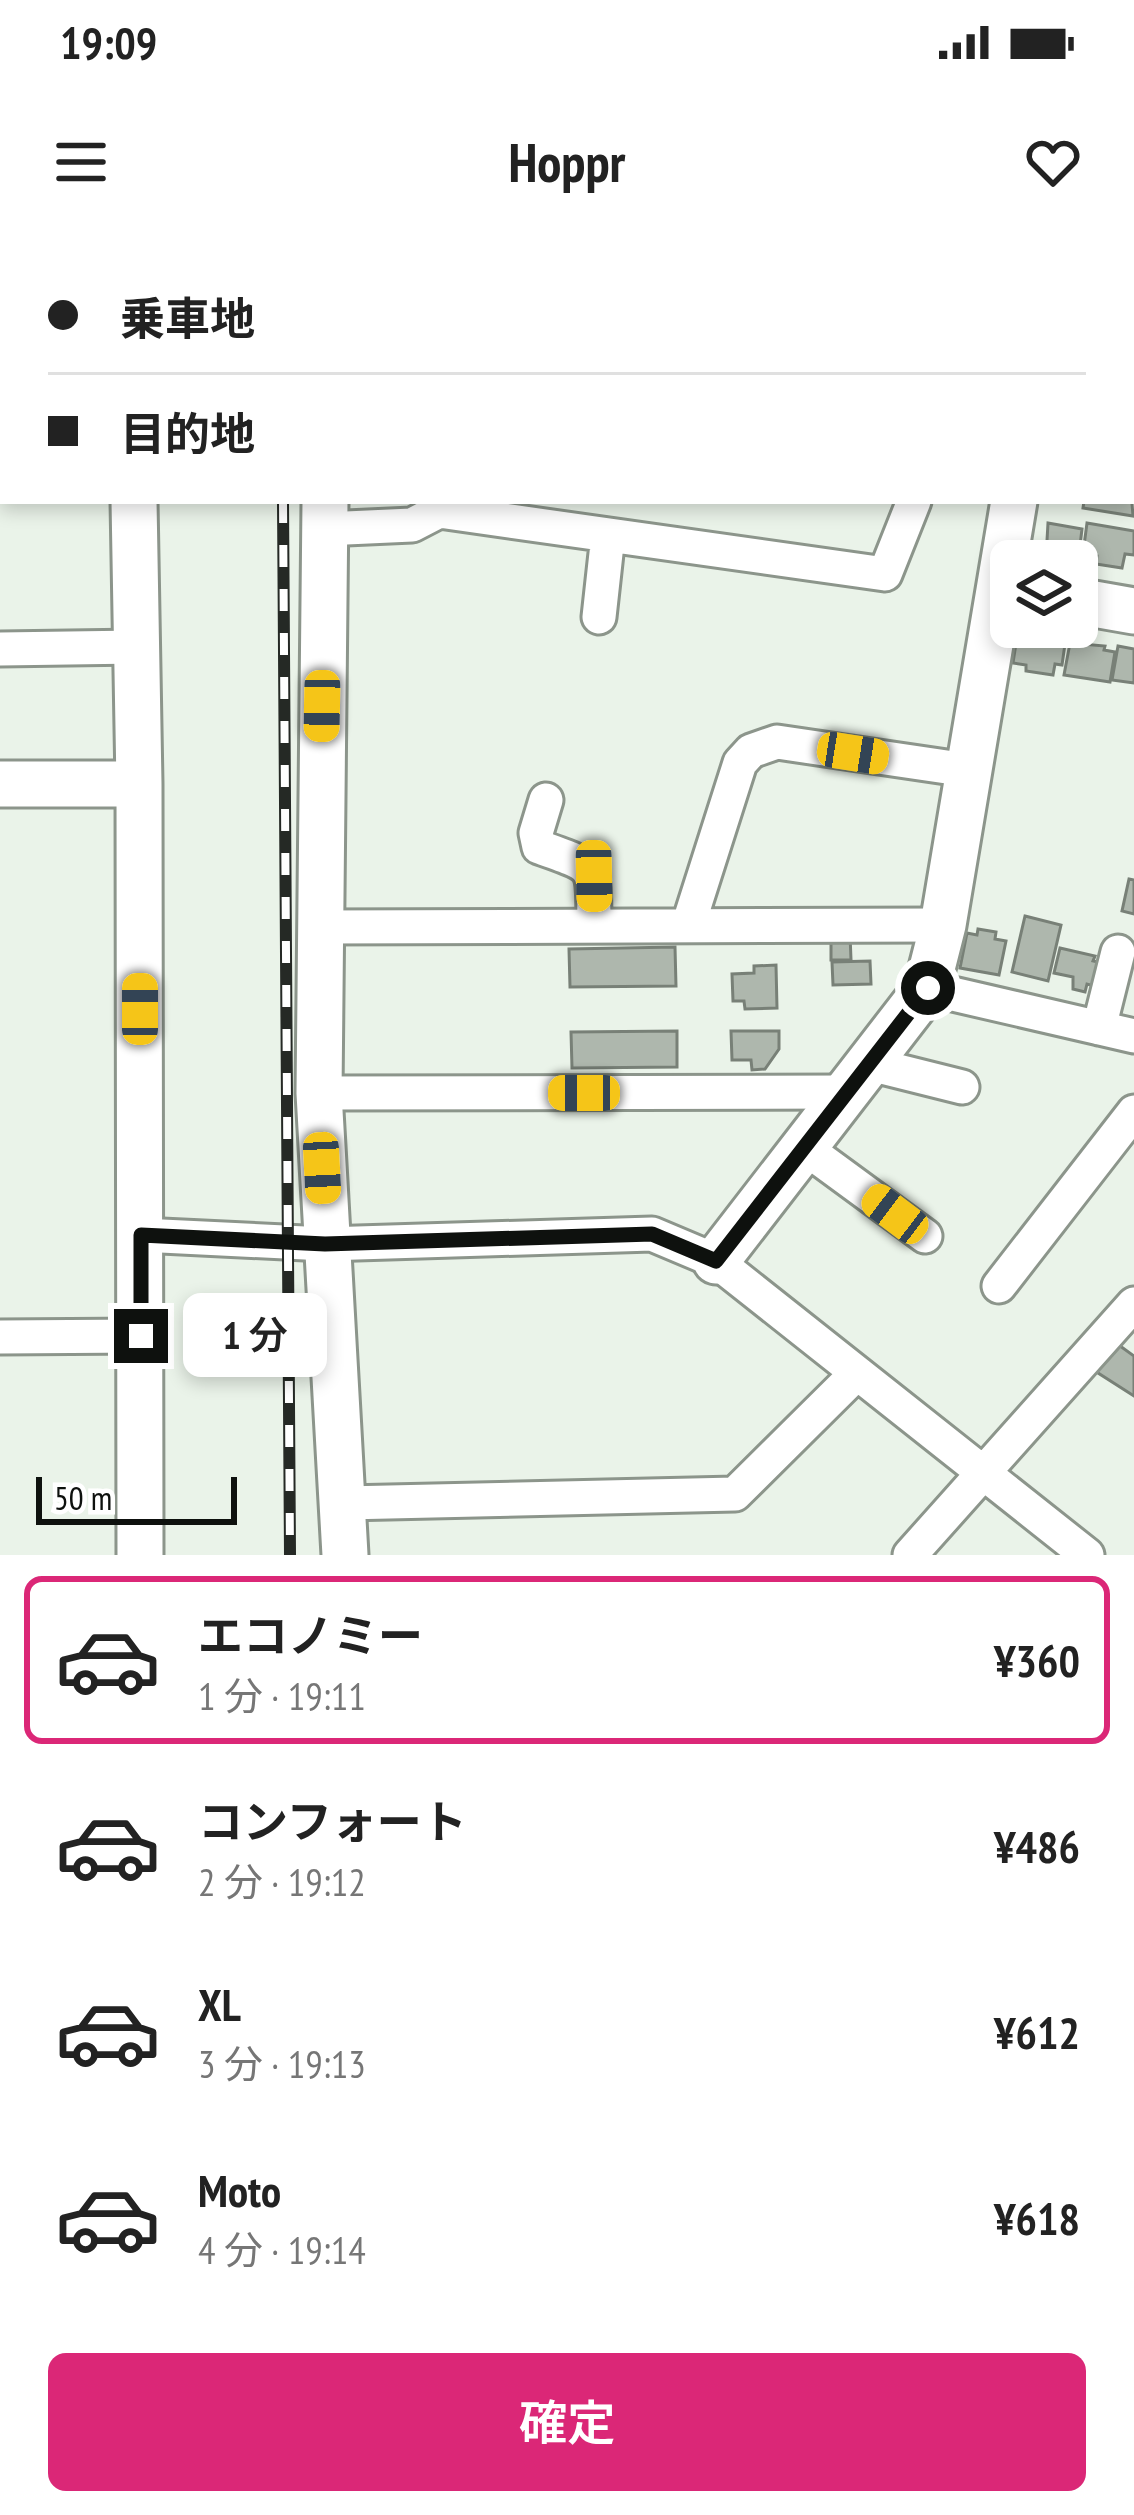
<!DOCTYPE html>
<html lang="ja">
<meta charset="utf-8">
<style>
:root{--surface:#fff;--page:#f6f6f6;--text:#222;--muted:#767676;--line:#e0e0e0;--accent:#db2777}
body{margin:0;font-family:"PT Sans Narrow","Noto Sans JP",sans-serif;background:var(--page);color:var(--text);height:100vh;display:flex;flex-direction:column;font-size:45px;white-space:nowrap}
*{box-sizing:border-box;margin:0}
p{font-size:39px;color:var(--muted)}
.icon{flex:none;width:66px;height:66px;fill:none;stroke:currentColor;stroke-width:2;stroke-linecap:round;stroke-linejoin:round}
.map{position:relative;height:1315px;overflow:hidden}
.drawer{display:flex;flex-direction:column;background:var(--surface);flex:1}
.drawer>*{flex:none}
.banner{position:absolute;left:0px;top:0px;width:1134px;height:264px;box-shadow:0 6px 18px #0003;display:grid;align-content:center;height:264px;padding:0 48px;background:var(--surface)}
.fabs{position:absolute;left:990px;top:300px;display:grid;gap:24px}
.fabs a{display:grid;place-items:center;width:108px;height:108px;border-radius:18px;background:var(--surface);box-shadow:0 6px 18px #0003;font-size:60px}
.scale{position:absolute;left:36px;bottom:30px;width:201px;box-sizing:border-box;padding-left:12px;border:6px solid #0e110e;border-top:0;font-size:33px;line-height:42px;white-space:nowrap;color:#0e110e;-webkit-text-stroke:9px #fff;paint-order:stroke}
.end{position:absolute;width:54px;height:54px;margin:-27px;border:15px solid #0e110e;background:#fff;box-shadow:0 0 0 6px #fff}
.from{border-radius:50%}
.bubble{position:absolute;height:84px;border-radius:18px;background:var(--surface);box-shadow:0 6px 18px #0003;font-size:39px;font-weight:600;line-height:84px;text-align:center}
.car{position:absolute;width:36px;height:72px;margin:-36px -18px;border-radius:15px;box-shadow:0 0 9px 3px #0007;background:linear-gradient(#f5c518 24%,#345 0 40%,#f5c518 0 76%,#345 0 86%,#f5c518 0)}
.banner b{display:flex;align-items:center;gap:42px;height:114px;font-size:45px}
.banner b+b{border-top:3px solid var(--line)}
.banner i{width:30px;height:30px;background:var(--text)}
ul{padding:21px 0 0;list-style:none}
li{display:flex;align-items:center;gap:36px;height:168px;margin:0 24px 18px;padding:0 24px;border:6px solid transparent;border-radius:18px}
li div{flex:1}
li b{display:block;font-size:45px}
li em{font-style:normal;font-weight:600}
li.on{border-color:var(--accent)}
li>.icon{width:108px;height:108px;stroke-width:1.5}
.primary-button{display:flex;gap:24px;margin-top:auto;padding:24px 48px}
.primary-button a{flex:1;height:138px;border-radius:18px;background:var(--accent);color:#fff;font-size:48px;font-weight:600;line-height:138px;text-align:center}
.status{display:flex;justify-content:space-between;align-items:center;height:84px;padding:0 60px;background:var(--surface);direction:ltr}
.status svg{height:33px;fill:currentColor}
header{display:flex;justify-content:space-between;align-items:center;height:156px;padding:0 48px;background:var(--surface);font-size:54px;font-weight:600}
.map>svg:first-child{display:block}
</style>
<div class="status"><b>19:09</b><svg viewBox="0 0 49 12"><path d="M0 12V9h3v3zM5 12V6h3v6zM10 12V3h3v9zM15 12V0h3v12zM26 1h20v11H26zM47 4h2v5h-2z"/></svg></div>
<header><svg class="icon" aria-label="menu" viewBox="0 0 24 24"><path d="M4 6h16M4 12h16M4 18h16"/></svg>Hoppr<svg class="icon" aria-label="heart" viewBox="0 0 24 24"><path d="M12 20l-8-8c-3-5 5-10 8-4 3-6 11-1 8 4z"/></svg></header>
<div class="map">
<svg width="1134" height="1315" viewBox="0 0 1134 1315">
<rect width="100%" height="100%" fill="#eaf3e9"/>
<path fill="#aeb7ad" stroke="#788077" stroke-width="3" d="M1131,251l2,25 -50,-8 1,-7h47z
M1048,283l34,6 -4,33 -32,-4z
M1087,283l47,8v24l-9,-1 -3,14 -26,-4 1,-8 -14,-3z
M1017,397l27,8v-4l21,3 -3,21 -7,-1 -2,11 -27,-4v-6l-13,-2z
M1070,403l35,3 -1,4 11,2 -5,30 -46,-7z
M1118,406l16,3v34l-22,-3z
M1129,639l5,1v34l-12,-3z
M1025,676l36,9 -13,56 -36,-9z
M978,689l18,3 -1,7 11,2 -7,34 -39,-7 7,-35 10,2z
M850,694l1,26h-20v-25z
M675,707l1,39 -106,1 -1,-38z
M1060,708l35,8 -2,5 14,3 -6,24 -14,-4 -2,8 -12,-3v-12l-19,-4z
M870,721l1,23 -38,1 -1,-23z
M776,725l1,43 -32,1 -1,-8h-11l-1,-27 22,-1v-7z
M677,791v36l-105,1 -1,-36z
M731,791h48v18l-14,20 -13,1 -1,-10h-19z
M1116,1103l18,13v40l-39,-25z"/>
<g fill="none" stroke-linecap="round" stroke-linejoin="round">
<g stroke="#8c958b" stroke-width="39">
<path id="street" d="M0,181h3
M1131,213l3,1
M324,289l88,-4 27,-14 446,63 29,-73
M599,377l9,-82
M0,409l138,-2
M546,560l-10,33 3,14c60,21 54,17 55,79
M688,686l52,-163 11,-12 26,-9 190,28
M319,687l624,-2
M927,748l207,48
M1099,788l19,-76
M870,824l92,23
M319,853l529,-1
M805,908l120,88
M141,995l184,9 327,-10 64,27 371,294
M999,1046l135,-174
M0,1097l141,-1
M345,1263l390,-9 122,-121
M910,1315l224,-251"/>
</g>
<g stroke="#8c958b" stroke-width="51">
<path id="secondary" d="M325,0l1,3
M132,3v-3
M1057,3l1,-3
M134,261l5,283 1,771
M325,261l-6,592 26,462
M1077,361l57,10
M0,544h139
M716,1021l211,-273 16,-63 71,-424"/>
</g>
<use href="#street" stroke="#fff" stroke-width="33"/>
<use href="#secondary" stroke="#fff" stroke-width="45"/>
<g stroke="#252925" stroke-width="12">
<path id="rail" d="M281,3v-3
M283,261l7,1054"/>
</g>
<use href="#rail" stroke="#fff" stroke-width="8" stroke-dasharray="22" stroke-linecap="butt"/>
</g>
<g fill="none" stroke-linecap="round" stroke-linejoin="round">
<path stroke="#0e110e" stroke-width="15" d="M141,1096v-101l184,9 327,-10 64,27 212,-273"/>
</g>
</svg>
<div class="fabs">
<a><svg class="icon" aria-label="layers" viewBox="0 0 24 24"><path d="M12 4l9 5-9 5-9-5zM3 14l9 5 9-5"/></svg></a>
</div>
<div class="scale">50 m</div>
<i class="end from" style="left:928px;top:748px"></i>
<i class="end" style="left:141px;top:1096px"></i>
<div class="bubble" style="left:183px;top:1053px;width:144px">1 分</div>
<i class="car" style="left:322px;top:466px;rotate:181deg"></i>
<i class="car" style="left:853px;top:513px;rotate:99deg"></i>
<i class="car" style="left:594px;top:636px;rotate:179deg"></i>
<i class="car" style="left:140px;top:769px;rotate:0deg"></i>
<i class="car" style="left:584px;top:853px;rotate:270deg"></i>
<i class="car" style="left:322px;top:928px;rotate:177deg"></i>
<i class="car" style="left:895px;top:974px;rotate:307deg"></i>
<div class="banner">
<b><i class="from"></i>乗車地</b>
<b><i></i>目的地</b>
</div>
</div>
<section class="drawer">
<ul>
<li class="on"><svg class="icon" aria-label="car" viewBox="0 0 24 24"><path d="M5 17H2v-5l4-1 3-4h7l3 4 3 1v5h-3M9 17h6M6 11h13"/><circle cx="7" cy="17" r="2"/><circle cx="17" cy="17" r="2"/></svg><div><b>エコノミー</b><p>1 分 · 19:11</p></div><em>¥360</em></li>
<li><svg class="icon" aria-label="car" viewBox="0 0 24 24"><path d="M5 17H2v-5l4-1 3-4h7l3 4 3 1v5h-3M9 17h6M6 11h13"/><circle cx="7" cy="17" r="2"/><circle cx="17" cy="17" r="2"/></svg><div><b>コンフォート</b><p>2 分 · 19:12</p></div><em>¥486</em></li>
<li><svg class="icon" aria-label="car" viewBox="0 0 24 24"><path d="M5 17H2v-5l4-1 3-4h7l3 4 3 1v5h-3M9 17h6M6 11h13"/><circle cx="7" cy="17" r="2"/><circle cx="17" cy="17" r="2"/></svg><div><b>XL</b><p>3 分 · 19:13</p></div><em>¥612</em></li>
<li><svg class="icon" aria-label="car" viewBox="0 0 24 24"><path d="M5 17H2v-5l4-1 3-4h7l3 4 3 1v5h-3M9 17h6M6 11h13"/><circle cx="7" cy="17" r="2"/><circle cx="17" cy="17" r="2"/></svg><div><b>Moto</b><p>4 分 · 19:14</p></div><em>¥618</em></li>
</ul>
<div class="primary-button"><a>確定</a></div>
</section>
